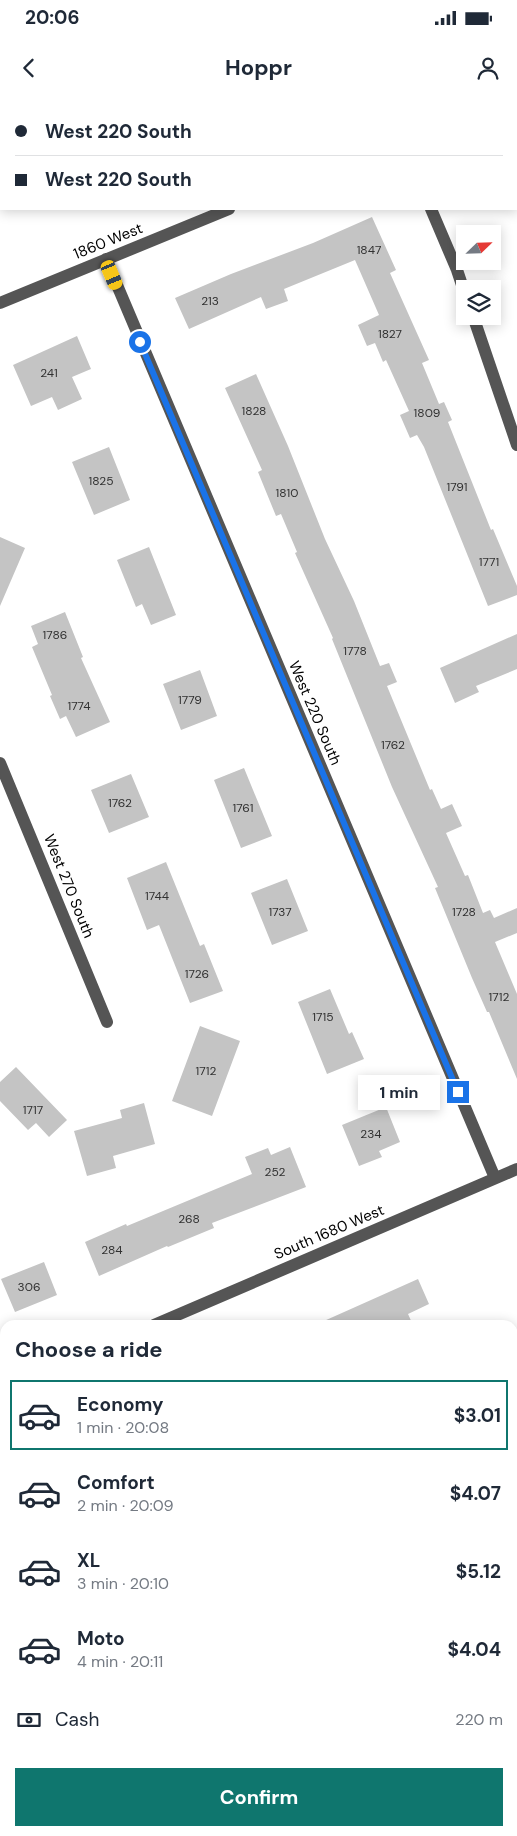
<!DOCTYPE html>
<meta charset="utf-8">
<style>
:root{--surface:#fff;--page:#f6f6f7;--text:#1f2937;--muted:#747a83;--line:#e0e1e3;--accent:#0f766e}
body{margin:0;font-family:"DM Sans",sans-serif;background:var(--page);color:var(--text);height:100vh;display:flex;flex-direction:column;font-size:19px;white-space:nowrap}
*{box-sizing:border-box;margin:0}
p{font-size:16px;color:var(--muted)}
.icon{flex:none;width:28px;height:28px;fill:none;stroke:currentColor;stroke-width:2;stroke-linecap:round;stroke-linejoin:round}
.map{position:relative;flex:1;overflow:hidden}
.drawer{position:absolute;left:0px;top:1220px;width:518px;height:516px;display:flex;flex-direction:column;background:var(--surface);border-radius:15px 15px 0 0;box-shadow:0 2px 12px #0003}
.drawer>*{flex:none}
.hud{position:absolute;left:0px;top:0px;width:518px;height:110px;box-shadow:0 2px 12px #0003;display:grid;align-content:center;height:110px;padding:0 15px;background:var(--surface)}
.needle{width:32px;rotate:67deg}
.fabs{position:absolute;left:456px;top:125px;display:grid;gap:10px}
.fabs a{display:grid;place-items:center;width:45px;height:45px;border-radius:0px;background:var(--surface);box-shadow:0 2px 12px #0003;font-size:25px}
.end{position:absolute;width:22px;height:22px;margin:-11px;border:6px solid #1a73e8;background:#fff;box-shadow:0 0 0 2px #fff}
.from{border-radius:50%}
.bubble{position:absolute;height:35px;border-radius:0px;background:var(--surface);box-shadow:0 2px 12px #0003;font-size:16px;font-weight:700;line-height:35px;text-align:center}
.car{position:absolute;width:15px;height:30px;margin:-15px -8px;border-radius:6px;box-shadow:0 0 4px 1px #0007;background:linear-gradient(#f5c518 24%,#345 0 40%,#f5c518 0 76%,#345 0 86%,#f5c518 0)}
.hud b{display:flex;align-items:center;gap:18px;height:48px;font-size:19px}
.hud b+b{border-top:1px solid var(--line)}
.hud i{width:12px;height:12px;background:var(--text)}
ul{padding:0;list-style:none}
li{display:flex;align-items:center;gap:15px;height:70px;margin:0 10px 8px;padding:0 5px;border:2px solid transparent;border-radius:0px}
li div{flex:1}
li b{display:block;font-size:19px}
li em{font-style:normal;font-weight:700}
li.selected{border-color:var(--accent)}
li>.icon{width:45px;height:45px;stroke-width:1.5}
h2{padding:0 15px;font-size:22px;line-height:60px}
.pay{display:flex;align-items:center;gap:12px;height:55px;padding:0 15px;font-size:19px}
.pay p{margin-inline-start:auto}
.primary-button{display:flex;gap:10px;margin-top:auto;padding:10px 15px}
.primary-button a{flex:1;height:58px;border-radius:0px;background:var(--accent);color:#fff;font-size:20px;font-weight:700;line-height:58px;text-align:center}
.status{display:flex;justify-content:space-between;align-items:center;height:35px;padding:0 25px;background:var(--surface);direction:ltr}
.status svg{height:14px;fill:currentColor}
header{display:flex;justify-content:space-between;align-items:center;height:65px;padding:0 15px;background:var(--surface);font-size:22px;font-weight:700}
.map>svg:first-child{display:block}
</style>
<div class="status"><b>20:06</b><svg viewBox="0 0 49 12"><path d="M0 12V9h3v3zM5 12V6h3v6zM10 12V3h3v9zM15 12V0h3v12zM26 1h20v11H26zM47 4h2v5h-2z"/></svg></div>
<header><svg class="icon" aria-label="back" viewBox="0 0 24 24"><path d="M15 5l-7 7 7 7"/></svg>Hoppr<svg class="icon" aria-label="person" viewBox="0 0 24 24"><circle cx="12" cy="8" r="4"/><path d="M4 21q1-7 8-7t8 7"/></svg></header>
<div class="map">
<svg width="517" height="1736" viewBox="0 0 517 1736">
<rect width="100%" height="100%" fill="#fff"/>
<path fill="#dcdcdc" d="M10,1731h335l2,5h-347z"/>
<path fill="#c4c4c4" d="M372,117l24,53 -6,3 39,87 -7,3 17,41 5,-2 8,18 -4,2 43,108 2,-1 24,57v9l-29,11 -64,-159 -7,-12 -7,3 -10,-23 9,-4 -23,-51 -3,2 -8,-19 -8,3 -9,-21 21,-10 -24,-55 -71,29 4,12 -22,8 -5,-12 -72,32 -14,-31 56,-24 82,-31z
M77,236l14,33 -19,8 10,22 -24,11 -6,-13 -21,9 -18,-41z
M256,274l32,72 37,93 29,62 26,65 9,-3 8,19 -10,4 43,104 2,-1 9,20 11,-5 10,22 -16,7 19,43 3,-1 15,38 7,-3 4,8 23,-10v25l-22,9 22,52v85l-28,-67h-2l-15,-34 -37,-90 3,-1 -46,-100 -60,-148 1,-1 -38,-85 2,-1 -16,-38 -5,2 -18,-44 4,-2 -37,-82z
M109,347l21,53 -36,15 -22,-53z
M0,437l25,11 -25,58z
M149,447l27,68 -25,10 -9,-21 -6,3 -19,-47z
M65,512l18,45 -2,1 29,64 -34,15 -10,-21 -6,3 -10,-23 2,-1 -20,-48 6,-3 -7,-18z
M517,534v35l-41,17 3,6 -24,11 -15,-35z
M200,570l17,46 -36,14 -18,-46z
M244,668l28,68 -31,12 -27,-68z
M131,674l18,43 -40,16 -18,-43z
M166,762l34,84 4,-2 19,47 -33,12 -31,-78 -12,5 -20,-52z
M287,779l21,52 -36,14 -21,-52z
M330,889l19,45 3,-2 12,27 -37,15 -29,-72z
M200,926l40,15 -28,75 -40,-15z
M16,967l51,53 -18,17 -13,-14 -8,7 -28,-29v-19z
M144,1003l11,41 -42,12 3,12 -29,8 -13,-45 48,-13 -2,-8z
M386,1007l14,35 -21,9 3,6 -23,9 -17,-41z
M290,1047l16,40 -94,36 2,5 -46,19 -1,-1 -68,30 -14,-34 41,-18 1,2 125,-52 -7,-17 23,-9 3,7z
M44,1162l13,33 -42,17 -14,-33z
M418,1179l11,25 -21,10 5,11h-98z"/>
<g fill="none" stroke-linecap="round" stroke-linejoin="round">
<path stroke="#555" stroke-width="12" d="M488,1l3,-1
M431,109l26,61 8,24
M106,159l389,919
M0,203l229,-94
M473,216l44,129
M0,663l107,259
M154,1225l363,-156
M0,1281l5,-1
M512,1488l5,-2
M0,1699l5,-2"/>
</g>
<g fill="none" stroke-linecap="round" stroke-linejoin="round">
<path stroke="#1a73e8" stroke-width="6" d="M140,242l318,750"/>
</g>
<g text-anchor="middle" stroke-width="4.5" stroke-linejoin="round" paint-order="stroke">
<g font-size="12" fill="#313131">
<text x="369" y="154">1847</text>
<text x="210" y="205">213</text>
<text x="390" y="238">1827</text>
<text x="49" y="277">241</text>
<text x="254" y="315">1828</text>
<text x="427" y="317">1809</text>
<text x="101" y="385">1825</text>
<text x="457" y="391">1791</text>
<text x="287" y="397">1810</text>
<text x="489" y="466">1771</text>
<text x="55" y="539">1786</text>
<text x="355" y="555">1778</text>
<text x="190" y="604">1779</text>
<text x="79" y="610">1774</text>
<text x="393" y="649">1762</text>
<text x="120" y="707">1762</text>
<text x="243" y="712">1761</text>
<text x="157" y="800">1744</text>
<text x="280" y="816">1737</text>
<text x="464" y="816">1728</text>
<text x="197" y="878">1726</text>
<text x="499" y="901">1712</text>
<text x="323" y="921">1715</text>
<text x="206" y="975">1712</text>
<text x="33" y="1014">1717</text>
<text x="371" y="1038">234</text>
<text x="275" y="1076">252</text>
<text x="189" y="1123">268</text>
<text x="112" y="1154">284</text>
<text x="29" y="1191">306</text>
</g>
<g font-size="15" fill="#000" stroke="#fff">
<text transform="translate(108 141) rotate(-22)" y="5">1860 West</text>
<text transform="translate(315 613) rotate(67)" y="5">West 220 South</text>
<text transform="translate(69 786) rotate(68)" y="5">West 270 South</text>
<text transform="translate(329 1132) rotate(-23)" y="5">South 1680 West</text>
</g>
</g>
</svg>
<div class="fabs">
<a><svg class="needle" viewBox="-14 -14 28 28"><path d="M0-13l5 13h-10z" fill="#e53935"/><path d="M0 13l5-13h-10z" fill="#747a83"/></svg></a>
<a><svg class="icon" aria-label="layers" viewBox="0 0 24 24"><path d="M12 4l9 5-9 5-9-5zM3 14l9 5 9-5"/></svg></a>
</div>
<i class="end from" style="left:140px;top:242px"></i>
<i class="end" style="left:458px;top:992px"></i>
<div class="bubble" style="left:358px;top:975px;width:82px">1 min</div>
<i class="car" style="left:112px;top:175px;rotate:157deg"></i>
<div class="hud">
<b><i class="from"></i>West 220 South</b>
<b><i></i>West 220 South</b>
</div>
<section class="drawer">
<h2>Choose a ride</h2>
<ul>
<li class="selected"><svg class="icon" aria-label="car" viewBox="0 0 24 24"><path d="M5 17H2v-5l4-1 3-4h7l3 4 3 1v5h-3M9 17h6M6 11h13"/><circle cx="7" cy="17" r="2"/><circle cx="17" cy="17" r="2"/></svg><div><b>Economy</b><p>1 min · 20:08</p></div><em>$3.01</em></li>
<li><svg class="icon" aria-label="car" viewBox="0 0 24 24"><path d="M5 17H2v-5l4-1 3-4h7l3 4 3 1v5h-3M9 17h6M6 11h13"/><circle cx="7" cy="17" r="2"/><circle cx="17" cy="17" r="2"/></svg><div><b>Comfort</b><p>2 min · 20:09</p></div><em>$4.07</em></li>
<li><svg class="icon" aria-label="car" viewBox="0 0 24 24"><path d="M5 17H2v-5l4-1 3-4h7l3 4 3 1v5h-3M9 17h6M6 11h13"/><circle cx="7" cy="17" r="2"/><circle cx="17" cy="17" r="2"/></svg><div><b>XL</b><p>3 min · 20:10</p></div><em>$5.12</em></li>
<li><svg class="icon" aria-label="car" viewBox="0 0 24 24"><path d="M5 17H2v-5l4-1 3-4h7l3 4 3 1v5h-3M9 17h6M6 11h13"/><circle cx="7" cy="17" r="2"/><circle cx="17" cy="17" r="2"/></svg><div><b>Moto</b><p>4 min · 20:11</p></div><em>$4.04</em></li>
</ul>
<div class="pay"><svg class="icon" aria-label="cash" viewBox="0 0 24 24"><path d="M3 7h18v10H3z"/><circle cx="12" cy="12" r="2"/></svg>Cash<p>220 m</p></div>
<div class="primary-button"><a>Confirm</a></div>
</section>
</div>
